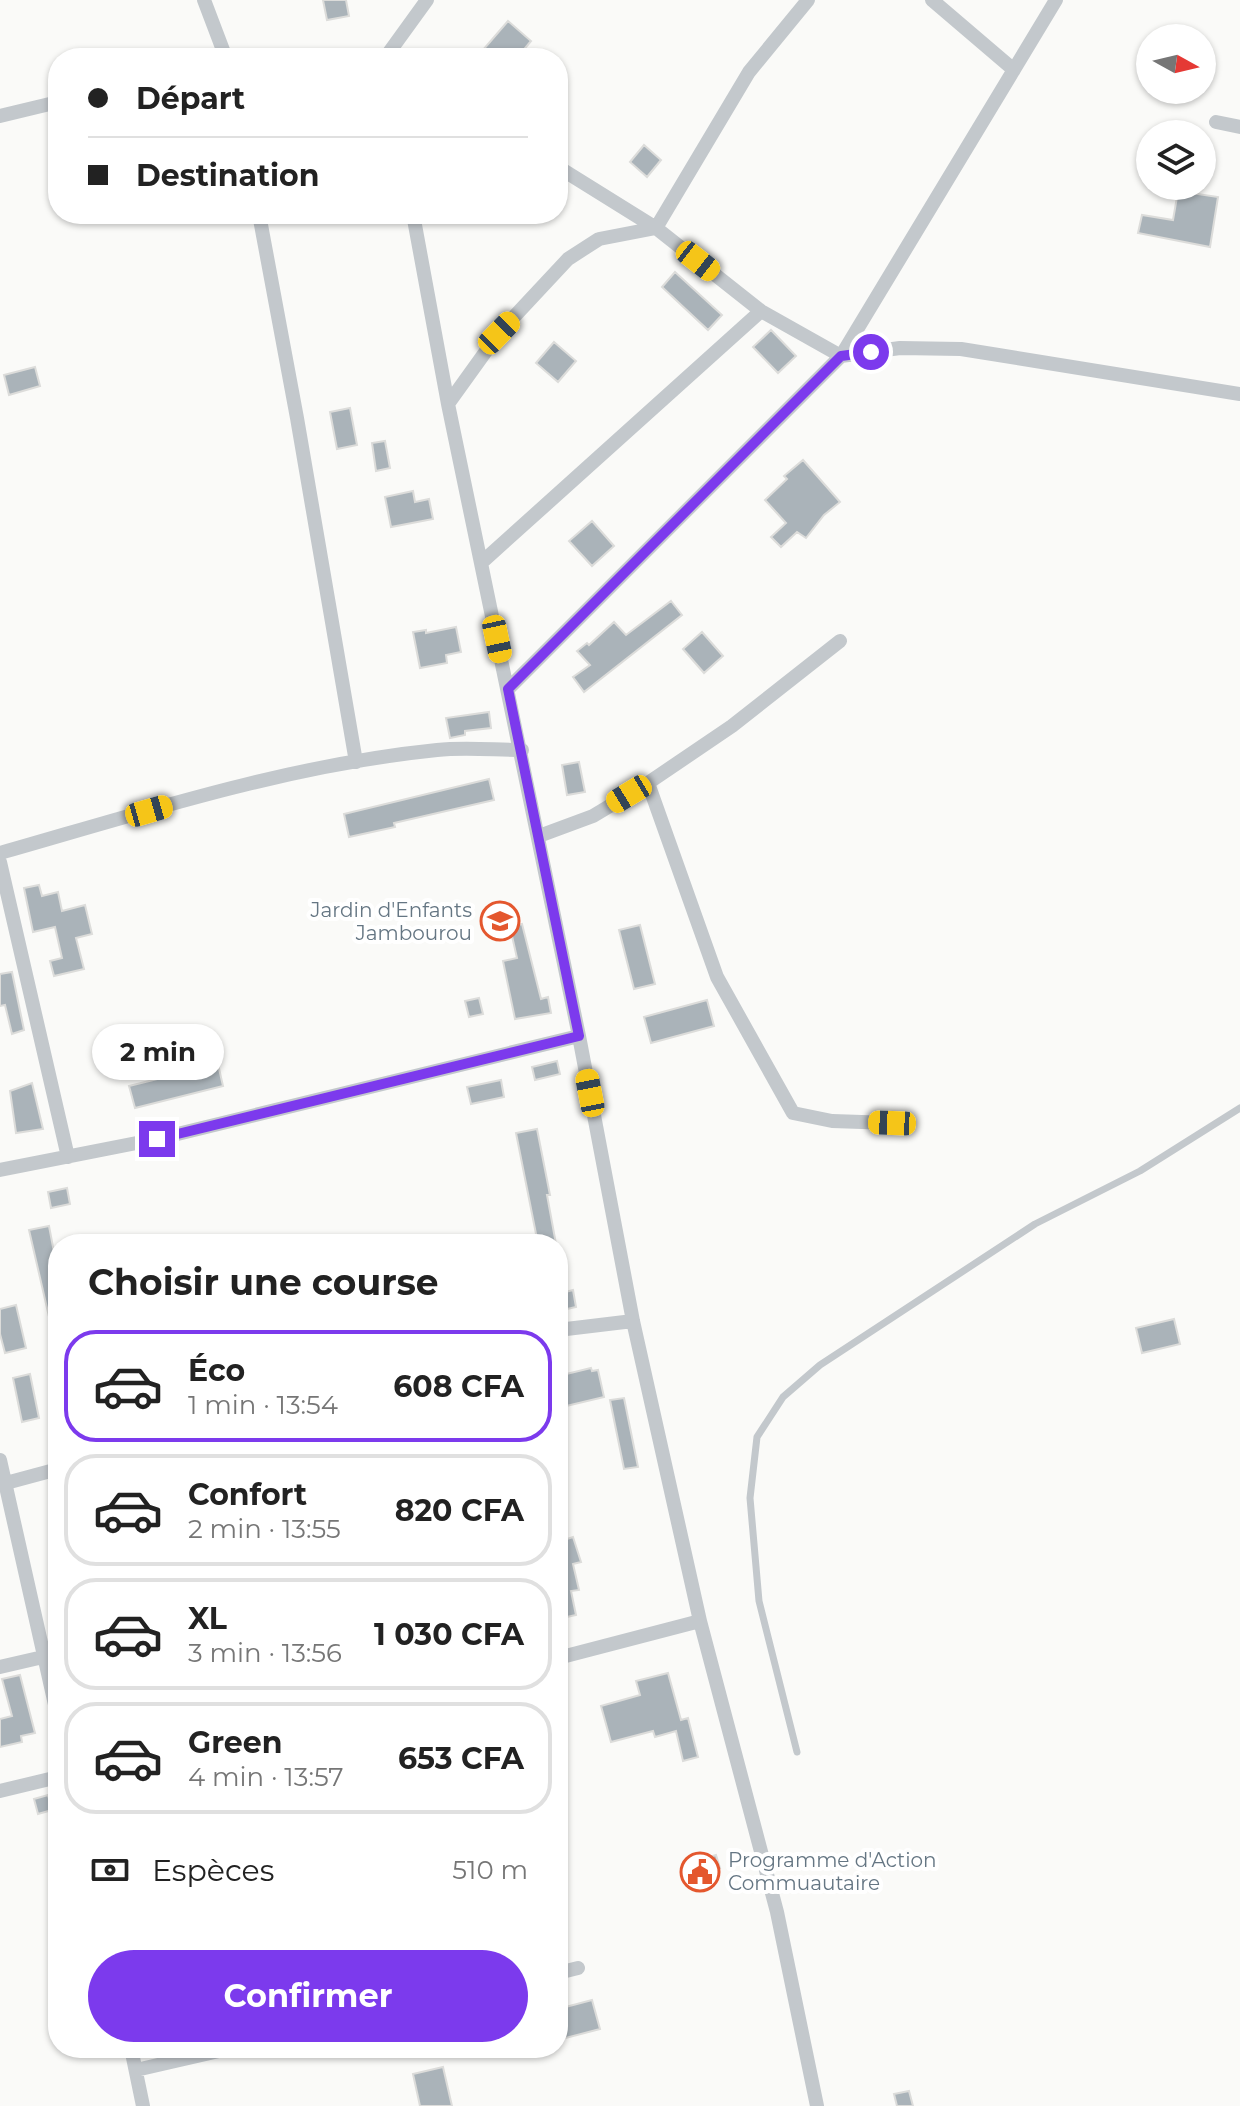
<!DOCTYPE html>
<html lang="fr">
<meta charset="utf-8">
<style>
:root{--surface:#fff;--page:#f2f2f2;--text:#222;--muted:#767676;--line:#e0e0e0;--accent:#7c3aed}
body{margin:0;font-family:Montserrat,sans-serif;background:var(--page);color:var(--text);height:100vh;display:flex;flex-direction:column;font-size:30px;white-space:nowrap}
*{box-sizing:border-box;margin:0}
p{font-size:26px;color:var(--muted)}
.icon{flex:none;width:44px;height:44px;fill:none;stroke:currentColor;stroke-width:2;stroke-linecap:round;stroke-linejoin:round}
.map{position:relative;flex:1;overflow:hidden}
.details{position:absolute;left:48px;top:1234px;width:520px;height:824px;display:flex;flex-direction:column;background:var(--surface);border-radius:32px;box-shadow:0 2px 6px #0004}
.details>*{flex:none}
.guide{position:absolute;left:48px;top:48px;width:520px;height:176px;border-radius:32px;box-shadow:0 2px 6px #0004;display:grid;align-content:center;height:176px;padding:0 40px;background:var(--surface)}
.needle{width:52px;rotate:98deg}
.controls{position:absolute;left:1136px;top:24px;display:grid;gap:16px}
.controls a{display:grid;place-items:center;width:80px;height:80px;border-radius:50%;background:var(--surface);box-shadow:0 2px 6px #0004;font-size:40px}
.end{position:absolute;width:36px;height:36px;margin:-18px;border:10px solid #7c3aed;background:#fff;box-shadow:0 0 0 4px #fff}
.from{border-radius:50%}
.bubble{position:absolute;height:56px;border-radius:28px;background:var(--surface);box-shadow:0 2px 6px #0004;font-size:26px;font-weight:700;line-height:56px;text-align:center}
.car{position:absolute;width:24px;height:48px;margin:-24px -12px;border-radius:10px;box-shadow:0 0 6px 2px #0007;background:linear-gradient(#f5c518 24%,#345 0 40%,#f5c518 0 76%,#345 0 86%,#f5c518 0)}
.guide b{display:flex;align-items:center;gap:28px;height:76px;font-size:30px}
.guide b+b{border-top:2px solid var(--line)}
.guide i{width:20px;height:20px;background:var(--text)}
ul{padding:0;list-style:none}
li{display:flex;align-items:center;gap:24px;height:112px;margin:0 16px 12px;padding:0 24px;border:4px solid var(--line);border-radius:32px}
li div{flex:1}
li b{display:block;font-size:30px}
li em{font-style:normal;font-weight:700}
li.current{border-color:var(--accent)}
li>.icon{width:72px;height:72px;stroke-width:1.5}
h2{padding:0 40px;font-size:36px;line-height:96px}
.pay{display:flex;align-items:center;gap:20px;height:88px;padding:0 40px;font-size:30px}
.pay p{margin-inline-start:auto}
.action{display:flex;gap:16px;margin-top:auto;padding:16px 40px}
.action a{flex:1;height:92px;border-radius:48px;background:var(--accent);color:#fff;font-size:32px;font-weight:700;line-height:92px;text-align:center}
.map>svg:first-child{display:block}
</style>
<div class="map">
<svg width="1240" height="2106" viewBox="0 0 1240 2106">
<rect width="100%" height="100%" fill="#fafaf8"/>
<path fill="#aab3b9" stroke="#dcdcda" stroke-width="2" d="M323,0h23l3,16 -22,4z
M508,21l23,20 -14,17h-41z
M644,145l17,15 -14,17 -17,-15z
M1178,191l40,6 -8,50 -72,-14 4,-18 31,5z
M675,272l47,43 -14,15 -46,-43z
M771,330l25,26 -18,17 -25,-26z
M554,342l22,19 -18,21 -22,-19z
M35,367l5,19 -31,9 -5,-20z
M350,408l7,37 -20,4 -7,-37z
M385,441l5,27 -14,3 -4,-28z
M803,460l37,42 -16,13 -18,23 -9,-6 -16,15 -10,-10 15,-14 -21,-23 22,-21 -3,-3z
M413,491l2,11 14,-3 4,20 -42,8 -6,-30z
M592,521l22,25 -22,20 -23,-25z
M671,601l11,14 -98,77 -11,-15 17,-12 -13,-14 10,-8 2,2 25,-23 12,13z
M456,627l5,25 -15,3 1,8 -27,5 -7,-36 13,-2v3z
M702,632l21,24 -19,17 -21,-24z
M489,712l2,16 -26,3v4l-15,3 -4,-20z
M579,762l6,30 -18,3 -5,-30z
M489,779l5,21 -100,23 1,4 -46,10 -5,-23z
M39,885l3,11 16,-4 4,19 23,-6 7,29 -16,4 8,31 -30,7 -4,-15 12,-3 -7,-31 -22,5 -9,-44z
M522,924l19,75 7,-2 3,16 -36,6 -12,-58 14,-3 -7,-31z
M640,925l15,59 -21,5 -15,-59z
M12,972l12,58 -12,4 -7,-29 -5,1v-32z
M479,998l4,16 -14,3 -4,-16z
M707,1000l7,26 -63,17 -7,-26z
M557,1061l3,13 -25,6 -3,-13z
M218,1064l5,22 -88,22 -6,-22z
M501,1080l3,17 -33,7 -4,-17z
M32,1083l11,46 -27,4 -6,-42z
M537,1129l13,66h-3l9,49h-18l-22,-111z
M67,1188l3,16 -19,4 -3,-16z
M49,1226l9,47v60l-5,1 -24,-104z
M573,1290l3,17 -18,4v-17z
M16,1305l10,43 -21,5 -5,-19v-25z
M1174,1319l6,25 -38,9 -6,-25z
M591,1368l1,3 6,-1 6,27 -46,11v-32z
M30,1374l9,44 -17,4 -9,-44z
M624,1398l14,69 -14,2 -14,-69z
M573,1537l8,25 -8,2 6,26 -8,1 5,24 -14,3 -4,-20v-56z
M668,1673l13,47 7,-2 10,39 -15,4 -7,-30 -21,6 -2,-6 -42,11 -10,-36 39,-11 -4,-14z
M20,1675l15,58 -14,3 1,6 -22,5v-28l12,-3 -10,-37z
M48,1795l4,15 -14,4 -4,-15z
M716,1855l4,13 -18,6 -3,-14z
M592,2000l8,29 -42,11v-31z
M443,2067l9,39h-32l-7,-32z
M909,2091l4,15h-16l-3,-12z"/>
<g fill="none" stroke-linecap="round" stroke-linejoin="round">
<path stroke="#c3c8cc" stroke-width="7" d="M797,1752l-38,-151 -9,-103 7,-61 26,-40 37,-32 215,-141 105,-53 100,-63"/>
<path stroke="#c3c8cc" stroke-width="14" d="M204,0l22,58
M932,0l82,70
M221,58h85
M385,58l42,-58
M0,116l58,-14
M1216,122l24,5
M558,167l98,61 105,83 80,45 59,-8 61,1 279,45
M259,214l38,204 59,344
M413,214l35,190 131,632 54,285 67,300 77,291 40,194
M448,404l51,-71 69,-74 31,-20 57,-11 93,-156 59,-72
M481,563l280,-252
M508,689l333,-333 215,-356
M648,783l69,194 76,136 39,8 60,2
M539,836l54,-20 55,-33 84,-57 108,-85
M0,853c144,-41 288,-88 437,-103 28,-3 57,0 85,0
M0,862l68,295
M0,1170l157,-31 422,-103
M558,1330l75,-9
M0,1460l58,258
M6,1483l52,-14
M558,1658l142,-37
M0,1667l43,-10
M0,1791l58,-14
M558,1973l20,-5
M131,2048l12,58
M136,2070l96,-22"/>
</g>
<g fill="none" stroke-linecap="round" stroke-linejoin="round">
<path stroke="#7c3aed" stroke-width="10" d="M157,1139l422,-103 -71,-347 333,-333 30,-4"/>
</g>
<defs>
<g id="school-ring" transform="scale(2)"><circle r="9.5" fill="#fff" stroke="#e4572e" stroke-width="1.5"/><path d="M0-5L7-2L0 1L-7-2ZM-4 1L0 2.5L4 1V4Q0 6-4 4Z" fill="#e4572e"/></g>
<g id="civic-ring" transform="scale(2)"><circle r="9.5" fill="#fff" stroke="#e4572e" stroke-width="1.5"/><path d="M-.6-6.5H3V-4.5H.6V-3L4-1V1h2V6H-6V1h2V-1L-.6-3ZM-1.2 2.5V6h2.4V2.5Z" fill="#e4572e"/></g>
</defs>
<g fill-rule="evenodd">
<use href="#school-ring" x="500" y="921"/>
<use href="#civic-ring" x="700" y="1872"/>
</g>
<g text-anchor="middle" stroke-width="8" stroke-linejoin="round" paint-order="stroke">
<g font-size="20" fill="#657683" stroke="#fff" text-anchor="end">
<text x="472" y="917">Jardin d'Enfants<tspan x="472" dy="23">Jambourou</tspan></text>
<text x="728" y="1867" text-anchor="start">Programme d'Action<tspan x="728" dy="23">Commuautaire</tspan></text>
</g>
</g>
</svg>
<div class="controls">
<a><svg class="needle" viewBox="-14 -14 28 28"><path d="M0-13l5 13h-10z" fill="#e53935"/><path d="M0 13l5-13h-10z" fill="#767676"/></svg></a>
<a><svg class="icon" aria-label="layers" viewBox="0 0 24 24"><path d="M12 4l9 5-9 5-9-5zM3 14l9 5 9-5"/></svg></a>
</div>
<i class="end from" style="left:871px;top:352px"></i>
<i class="end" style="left:157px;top:1139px"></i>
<div class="bubble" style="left:92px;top:1024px;width:132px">2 min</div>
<i class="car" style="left:698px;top:261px;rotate:128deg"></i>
<i class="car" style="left:499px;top:333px;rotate:44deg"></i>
<i class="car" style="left:497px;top:639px;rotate:168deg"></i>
<i class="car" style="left:629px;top:794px;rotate:239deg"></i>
<i class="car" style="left:149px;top:811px;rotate:74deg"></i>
<i class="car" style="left:590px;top:1093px;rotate:349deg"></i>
<i class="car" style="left:892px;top:1123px;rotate:272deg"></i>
<div class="guide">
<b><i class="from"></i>Départ</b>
<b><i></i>Destination</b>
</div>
<section class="details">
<h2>Choisir une course</h2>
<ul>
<li class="current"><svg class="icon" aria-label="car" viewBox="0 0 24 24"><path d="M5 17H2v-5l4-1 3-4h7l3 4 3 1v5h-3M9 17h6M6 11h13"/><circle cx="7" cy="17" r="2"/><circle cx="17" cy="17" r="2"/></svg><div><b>Éco</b><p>1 min · 13:54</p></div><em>608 CFA</em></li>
<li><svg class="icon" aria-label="car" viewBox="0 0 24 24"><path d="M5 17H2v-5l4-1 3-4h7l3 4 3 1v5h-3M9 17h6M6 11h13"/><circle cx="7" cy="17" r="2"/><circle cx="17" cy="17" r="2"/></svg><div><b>Confort</b><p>2 min · 13:55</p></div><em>820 CFA</em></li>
<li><svg class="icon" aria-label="car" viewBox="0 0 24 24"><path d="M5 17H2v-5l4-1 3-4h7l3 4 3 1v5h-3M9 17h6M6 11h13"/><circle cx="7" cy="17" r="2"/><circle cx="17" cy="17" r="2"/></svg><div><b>XL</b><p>3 min · 13:56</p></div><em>1 030 CFA</em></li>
<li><svg class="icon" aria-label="car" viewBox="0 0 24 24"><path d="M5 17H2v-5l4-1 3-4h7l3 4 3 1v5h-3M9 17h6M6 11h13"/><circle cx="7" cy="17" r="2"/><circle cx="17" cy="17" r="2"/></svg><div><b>Green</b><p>4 min · 13:57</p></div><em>653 CFA</em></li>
</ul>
<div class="pay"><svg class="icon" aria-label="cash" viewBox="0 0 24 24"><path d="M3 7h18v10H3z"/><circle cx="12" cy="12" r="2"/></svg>Espèces<p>510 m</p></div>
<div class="action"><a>Confirmer</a></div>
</section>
</div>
